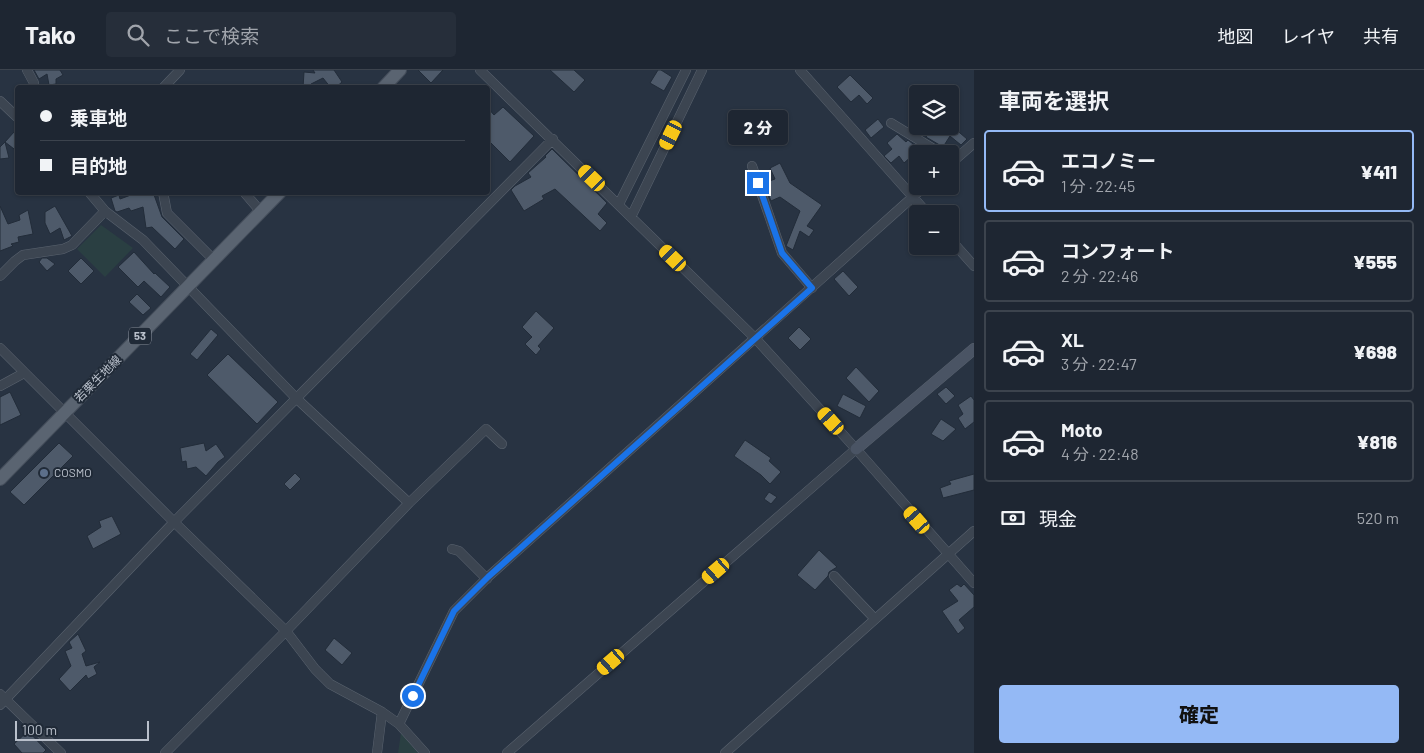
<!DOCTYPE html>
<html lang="ja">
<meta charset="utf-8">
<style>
:root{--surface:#1e2632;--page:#262e3a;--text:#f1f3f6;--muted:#a1a5ac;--line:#3c434d;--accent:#94b9f5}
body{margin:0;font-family:Barlow,"Noto Sans JP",sans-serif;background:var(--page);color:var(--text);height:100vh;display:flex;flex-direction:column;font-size:19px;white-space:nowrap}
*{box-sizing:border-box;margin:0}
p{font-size:16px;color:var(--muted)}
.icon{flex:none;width:28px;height:28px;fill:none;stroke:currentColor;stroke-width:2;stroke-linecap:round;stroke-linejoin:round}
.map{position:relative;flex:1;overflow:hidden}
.panel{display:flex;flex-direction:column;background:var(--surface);width:450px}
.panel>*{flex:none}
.banner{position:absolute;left:15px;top:15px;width:475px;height:110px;border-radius:5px;box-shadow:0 1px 4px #0004,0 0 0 1px var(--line);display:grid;align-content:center;height:110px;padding:0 25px;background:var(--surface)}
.fabs{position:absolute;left:909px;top:15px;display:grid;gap:10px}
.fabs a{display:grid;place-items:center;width:50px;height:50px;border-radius:5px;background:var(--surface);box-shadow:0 1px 4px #0004,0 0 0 1px var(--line);font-size:25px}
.scale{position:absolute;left:15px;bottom:12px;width:134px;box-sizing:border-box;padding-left:5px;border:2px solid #b9c0cb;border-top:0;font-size:14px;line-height:18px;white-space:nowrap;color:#b9c0cb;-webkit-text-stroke:4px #202a37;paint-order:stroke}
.end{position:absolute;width:22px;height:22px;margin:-11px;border:6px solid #1a73e8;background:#fff;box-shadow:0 0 0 2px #fff}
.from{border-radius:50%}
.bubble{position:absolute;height:35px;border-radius:5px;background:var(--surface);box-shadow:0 1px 4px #0004,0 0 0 1px var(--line);font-size:16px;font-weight:800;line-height:35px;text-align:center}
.car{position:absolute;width:15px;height:30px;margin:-15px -8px;border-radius:6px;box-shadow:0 0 4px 1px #0007;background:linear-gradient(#f5c518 24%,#345 0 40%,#f5c518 0 76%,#345 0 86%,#f5c518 0)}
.banner b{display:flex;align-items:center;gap:18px;height:48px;font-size:19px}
.banner b+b{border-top:1px solid var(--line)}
.banner i{width:12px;height:12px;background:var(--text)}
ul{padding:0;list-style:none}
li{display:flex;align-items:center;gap:15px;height:82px;margin:0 10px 8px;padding:0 15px;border:2px solid var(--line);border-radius:5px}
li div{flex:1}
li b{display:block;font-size:19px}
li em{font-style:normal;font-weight:800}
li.active{border-color:var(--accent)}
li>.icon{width:45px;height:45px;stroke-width:1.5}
h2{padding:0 25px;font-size:22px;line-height:60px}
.pay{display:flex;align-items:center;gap:12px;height:55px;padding:0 25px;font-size:19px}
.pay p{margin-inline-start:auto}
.cta{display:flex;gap:10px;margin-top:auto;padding:10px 25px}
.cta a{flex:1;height:58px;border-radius:5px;background:var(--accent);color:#111;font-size:20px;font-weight:800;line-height:58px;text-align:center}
header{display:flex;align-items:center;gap:30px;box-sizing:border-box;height:70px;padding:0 25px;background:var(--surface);border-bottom:1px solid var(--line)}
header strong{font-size:24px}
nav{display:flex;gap:28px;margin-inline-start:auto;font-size:18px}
.search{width:350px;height:45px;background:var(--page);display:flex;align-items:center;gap:12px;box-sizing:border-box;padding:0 18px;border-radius:5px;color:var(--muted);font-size:19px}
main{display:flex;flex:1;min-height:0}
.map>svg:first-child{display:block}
</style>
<header>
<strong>Tako</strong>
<div class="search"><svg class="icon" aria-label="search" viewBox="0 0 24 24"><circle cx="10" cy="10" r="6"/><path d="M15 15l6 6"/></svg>ここで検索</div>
<nav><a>地図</a><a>レイヤ</a><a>共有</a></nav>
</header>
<main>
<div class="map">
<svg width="974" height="683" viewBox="0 0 974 683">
<rect width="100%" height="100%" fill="#283342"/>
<path fill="#2a3f42" d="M101,155l32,23 -28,29 -28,-28z
M401,663l17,20h-20z"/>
<path fill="#4e5a6a" stroke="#222c39" d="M34,0h26l3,5 -7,4v5l-7,1 -2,-11 -8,5z
M313,0h21l8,12 -7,6h-4l-8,-10 -12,6v4h-8l1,-16 11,1z
M418,0h25l-12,13z
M550,0h24l11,10 -11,12z
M658,0h3l11,7 -8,14 -14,-8z
M850,5l23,23 -6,6 -8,-9 -8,7 -14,-15z
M503,37l31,29 -24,26 -22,-22v-32l6,7z
M950,43l9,6 -6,8 14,12 -6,6 -11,-9 -7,11 -17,-10 8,-11h16z
M878,49l6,8 -13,11 -6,-8z
M14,62l4,3v17l-13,-10z
M897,64l9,8 2,-2 5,4 9,10h-4v6l-5,-5 -9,8 -5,-7 -8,7 -7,-7 8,-7 -5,-6z
M5,72l4,16 -9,1v-12z
M552,79l55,54 -9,11 9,9 -7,8 -45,-42 -13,7 2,3 -20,12 -13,-21 4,-4 16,-9 -3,-4 18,-16 -1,-1z
M780,93l10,20 32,22 -15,21 7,4 -5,7 -9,-6 -7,19 -7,-4 14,-35 -20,-14 -9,4 -7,-18 11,-4 -5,-11z
M139,122h14l9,25 22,22 -9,10 -23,-22 -6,1 -3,-21 -12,4 -2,-3 -12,4 -2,-1 -4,-13 8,-3 1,4z
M0,136l8,18 12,-4 -1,-5 9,-5 5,24 -15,3 1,5 -8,2 2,2 -13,5z
M55,136l17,30 -8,4 -4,-12 -10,6 -5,-11v-11z
M134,182l20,22 1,-1 15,14 -9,10 -17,-16 -6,6 -20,-20z
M42,188h5l8,6 -8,7 -8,-9z
M81,188l13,13 -13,13 -13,-13z
M843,201l15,16 -9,9 -15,-17z
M137,224l14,14 -8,7 -14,-13z
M536,241l18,17 -16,18 3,3 -5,6 -11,-11 7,-7 -10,-10z
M799,257l12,12 -11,11 -12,-12z
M211,259l7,6 -21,25 -7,-6z
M228,284l50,48 -21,22 -50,-49z
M856,297l23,24 -10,11 -23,-24z
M946,317l9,9 -9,8 -9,-10z
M10,322l11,23 -21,10v-28z
M843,324l23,12 -6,12 -23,-12z
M971,326l3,4v22l-9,7 -7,-11 5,-4 -5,-9z
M941,349l15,10 -13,12 -12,-7z
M745,370l26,18 -2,3 12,11 -11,12 -9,-9 -27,-19z
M59,373l14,13 -49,49 -14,-13z
M204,373l2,8 10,-7 9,13 -7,5 -12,14 -10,-9 -9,2 -1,-8 -4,1 -2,-14z
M295,403l6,6 -11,11 -6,-6z
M974,404v16l-31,8 -3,-10 11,-4 -2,-3z
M769,422l8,5 -6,7 -7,-5z
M112,446l9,18 -28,15 -6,-13 14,-9 -2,-6z
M819,480l18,17 -8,5 -1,4 -13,14 -18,-15z
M957,514l4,3 3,-3 10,11v12l-15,13 6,8 -7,6 -16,-23 16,-10 -9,-11z
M78,564l8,17 -4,3 4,12 14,-4 -6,5 3,7 -9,5 -2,-4 -16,16 -11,-12 12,-13 -6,-15 7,-3 -3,-6z
M334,568l18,15 -10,12 -17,-15z
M28,661l18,19 -3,3h-21l-8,-9z"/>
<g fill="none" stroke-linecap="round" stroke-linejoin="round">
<g stroke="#5a636f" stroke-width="10">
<path id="street" d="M27,0l7,13
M480,0l276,269 100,110 118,134
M800,0l128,144
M163,18l17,-18
M0,31l18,17
M891,53l51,31
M950,94l24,-21
M752,96l30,87 30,35
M89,122l16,19 38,29 153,158 113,105
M163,122l4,21 47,47
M244,122l17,20
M619,134l67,-134
M631,147l71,-147
M950,169l24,27
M0,206l15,-15 8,-6 40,-6 9,-4 33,-34
M0,278l174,174 -174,183
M0,316l24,-13
M452,479l7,2 28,28
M834,506l41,43
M0,624l61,59
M399,654l55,-113 34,-34 437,-391
M165,683l121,-122 123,-128 77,-74 16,15
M377,683l5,-41
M425,683l-26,-29 -17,-12 -52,-28 -15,-15 -29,-38 -112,-109 379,-383
M507,683l349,-304
M725,683l249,-222"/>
</g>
<g stroke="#5a636f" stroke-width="12">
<path id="secondary" d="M856,379l118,-100"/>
</g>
<g stroke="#454e5b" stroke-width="14">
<path id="primary" d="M383,18l17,-18
M0,409l280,-287"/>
</g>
<use href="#street" stroke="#3c4551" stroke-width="9"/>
<use href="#secondary" stroke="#4a5464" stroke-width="11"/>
<use href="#primary" stroke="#5a6471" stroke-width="12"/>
</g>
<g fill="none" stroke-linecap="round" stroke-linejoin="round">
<path stroke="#1a73e8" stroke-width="6" d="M413,626l41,-85 34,-34 324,-289 -30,-35 -24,-70"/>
</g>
<circle fill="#5c6f8a" stroke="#202a37" stroke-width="2" cx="44" cy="403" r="5"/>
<g text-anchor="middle" stroke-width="4" stroke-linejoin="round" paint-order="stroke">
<rect fill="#202a37" stroke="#8b939f" stroke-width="1" x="129" y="257.5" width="22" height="17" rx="4"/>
<g font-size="11" font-weight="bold" fill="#b9c0cb">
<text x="140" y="270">53</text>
</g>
<g font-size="12" fill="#b9c0cb" stroke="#202a37">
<text transform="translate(98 309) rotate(-45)" y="4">若栗生地線</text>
</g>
<g font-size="12" fill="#b9c0cb" stroke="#202a37" text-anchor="start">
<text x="54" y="407">COSMO</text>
</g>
</g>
</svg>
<div class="fabs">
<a><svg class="icon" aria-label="layers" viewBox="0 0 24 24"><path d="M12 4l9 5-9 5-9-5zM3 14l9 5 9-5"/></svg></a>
<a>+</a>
<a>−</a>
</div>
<div class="scale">100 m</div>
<i class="end from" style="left:413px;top:626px"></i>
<i class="end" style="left:758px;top:113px"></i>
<div class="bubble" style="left:728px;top:40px;width:60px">2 分</div>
<i class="car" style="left:671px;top:65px;rotate:206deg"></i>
<i class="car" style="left:592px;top:108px;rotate:314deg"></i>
<i class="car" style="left:673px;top:188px;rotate:314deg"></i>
<i class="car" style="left:831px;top:351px;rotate:318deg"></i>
<i class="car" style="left:917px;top:450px;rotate:319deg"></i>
<i class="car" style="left:716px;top:501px;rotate:229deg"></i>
<i class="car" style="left:611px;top:592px;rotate:229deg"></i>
<div class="banner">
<b><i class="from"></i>乗車地</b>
<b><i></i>目的地</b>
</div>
</div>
<section class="panel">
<h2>車両を選択</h2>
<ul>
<li class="active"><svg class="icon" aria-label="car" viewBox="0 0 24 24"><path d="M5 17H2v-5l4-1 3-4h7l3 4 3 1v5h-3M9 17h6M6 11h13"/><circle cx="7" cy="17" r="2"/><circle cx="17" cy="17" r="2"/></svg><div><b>エコノミー</b><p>1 分 · 22:45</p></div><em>¥411</em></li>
<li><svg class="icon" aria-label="car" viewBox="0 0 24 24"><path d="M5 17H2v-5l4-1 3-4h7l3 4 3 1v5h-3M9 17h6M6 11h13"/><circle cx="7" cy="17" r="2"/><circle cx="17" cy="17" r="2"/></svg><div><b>コンフォート</b><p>2 分 · 22:46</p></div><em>¥555</em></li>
<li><svg class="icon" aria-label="car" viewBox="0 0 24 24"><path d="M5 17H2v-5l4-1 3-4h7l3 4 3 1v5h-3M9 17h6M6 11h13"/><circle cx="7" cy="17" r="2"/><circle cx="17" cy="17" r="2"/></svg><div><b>XL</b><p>3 分 · 22:47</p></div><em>¥698</em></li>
<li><svg class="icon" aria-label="car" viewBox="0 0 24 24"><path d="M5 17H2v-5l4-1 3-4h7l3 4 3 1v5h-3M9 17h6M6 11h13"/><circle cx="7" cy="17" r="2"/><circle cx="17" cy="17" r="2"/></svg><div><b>Moto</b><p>4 分 · 22:48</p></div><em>¥816</em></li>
</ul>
<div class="pay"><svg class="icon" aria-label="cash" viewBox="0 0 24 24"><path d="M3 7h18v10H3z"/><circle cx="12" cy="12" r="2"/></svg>現金<p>520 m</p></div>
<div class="cta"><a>確定</a></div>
</section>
</main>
